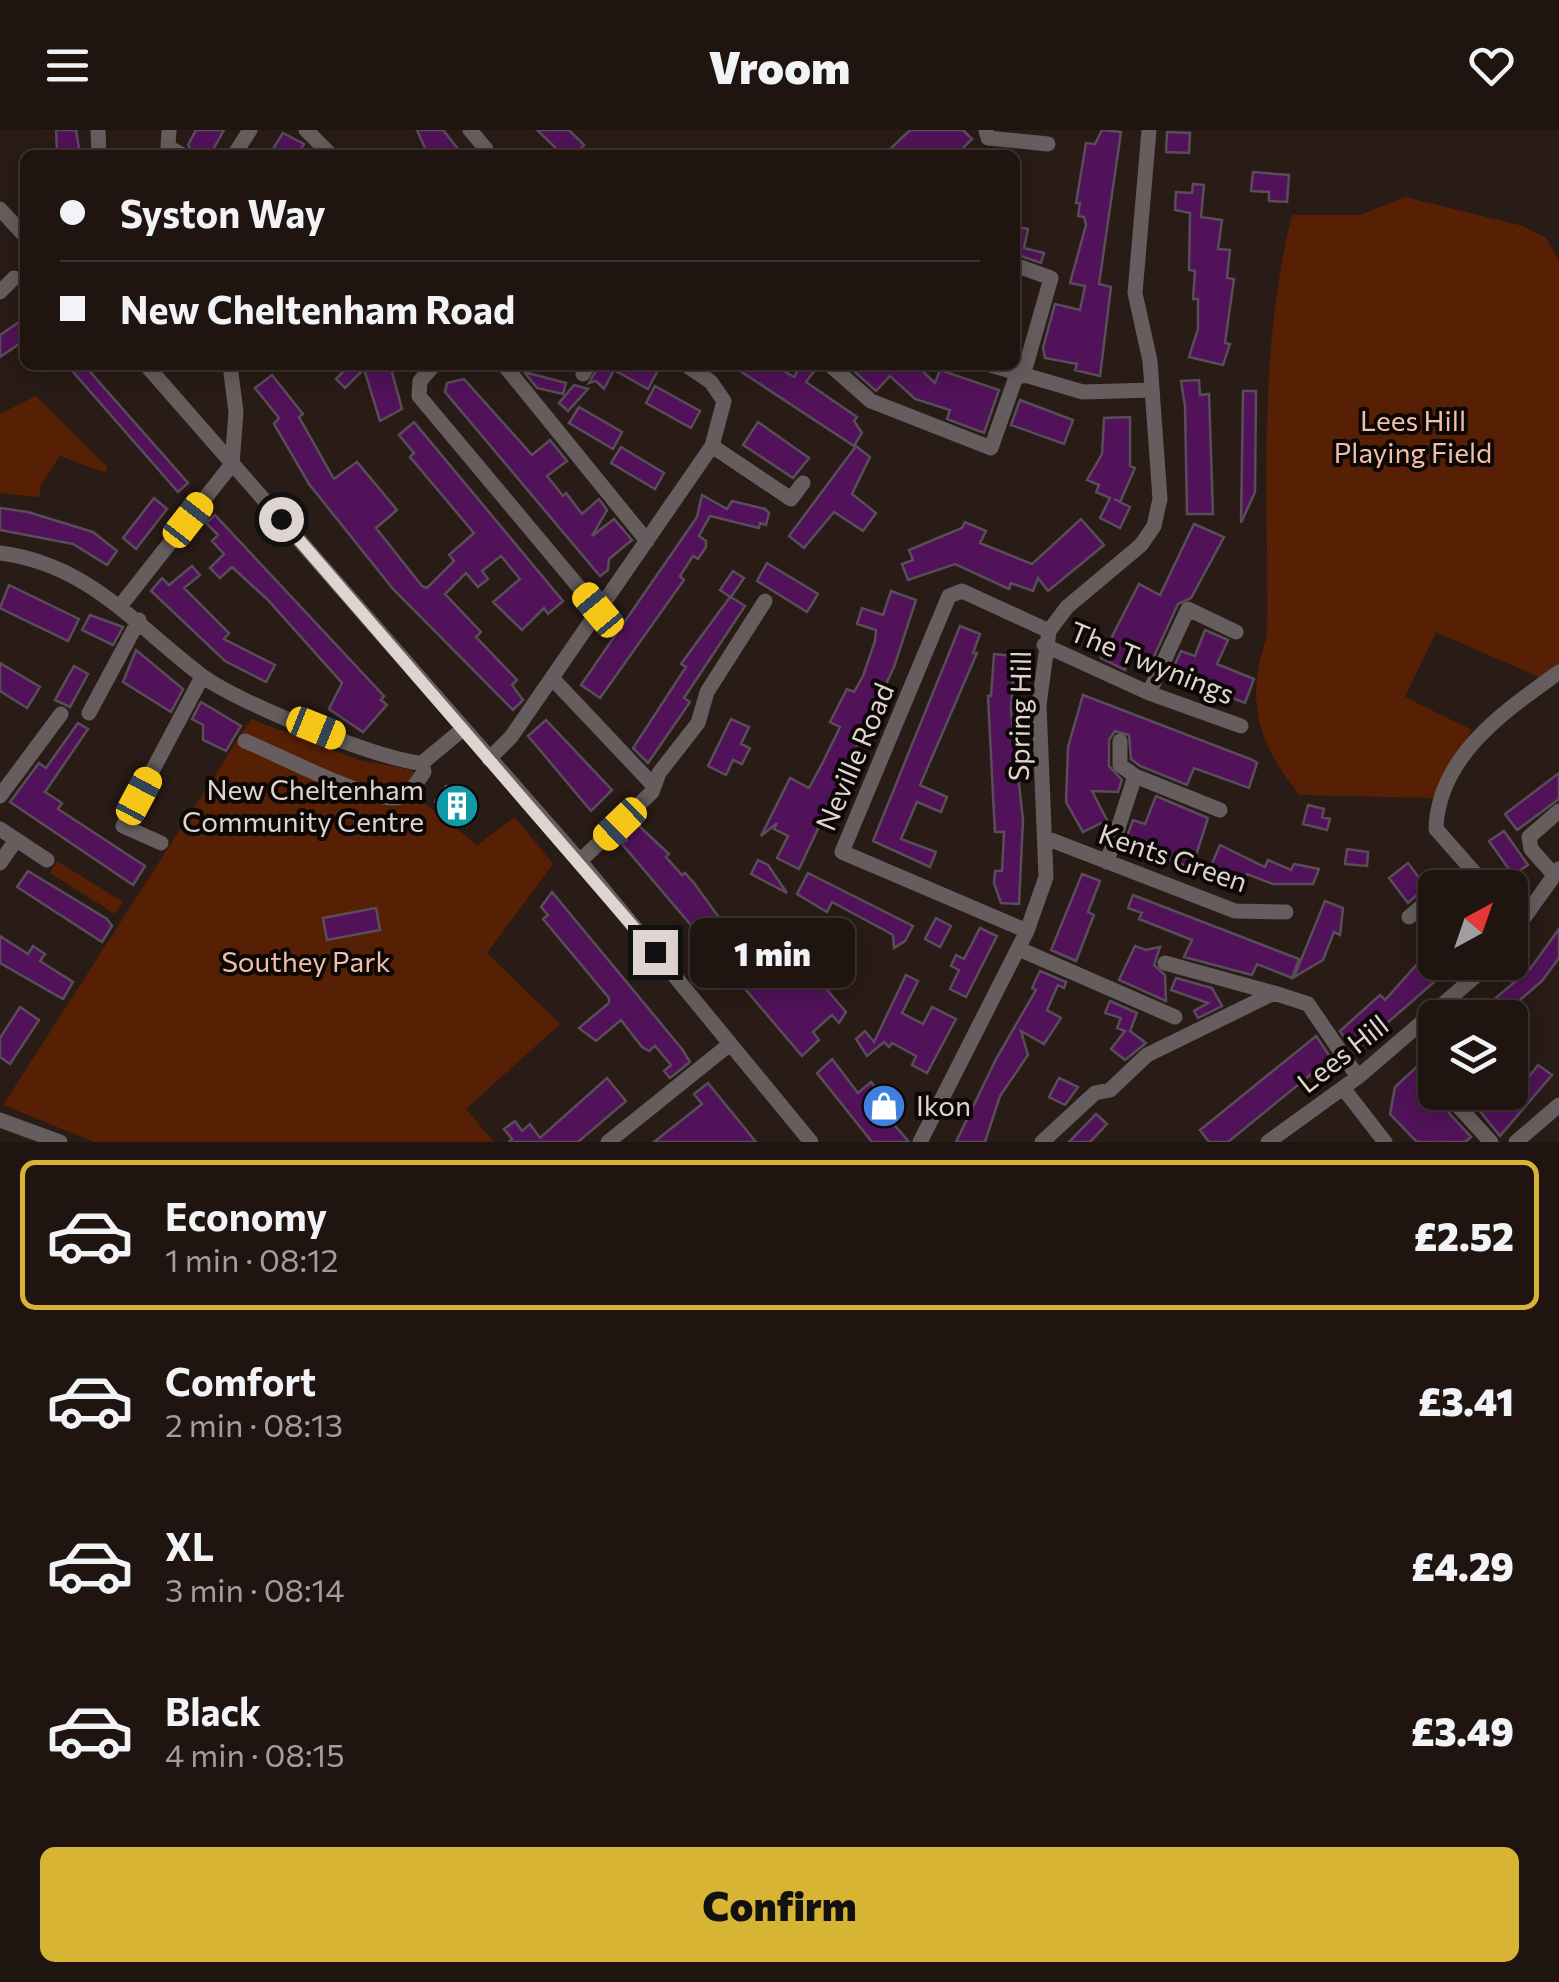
<!DOCTYPE html>
<meta charset="utf-8">
<style>
:root{--surface:#1f1410;--page:#2c211e;--text:#f1f3f6;--muted:#a19e9f;--line:#3c3330;--accent:#d8b434}
body{margin:0;font-family:Commissioner,sans-serif;background:var(--page);color:var(--text);height:100vh;display:flex;flex-direction:column;font-size:38px;white-space:nowrap}
*{box-sizing:border-box;margin:0}
p{font-size:32px;color:var(--muted)}
.icon{flex:none;width:55px;height:55px;fill:none;stroke:currentColor;stroke-width:2;stroke-linecap:round;stroke-linejoin:round}
.map{position:relative;height:1012px;overflow:hidden}
.details{display:flex;flex-direction:column;background:var(--surface);flex:1}
.details>*{flex:none}
.hud{position:absolute;left:20px;top:20px;width:1000px;height:220px;border-radius:15px;box-shadow:0 5px 25px #0003,0 0 0 2px var(--line);display:grid;align-content:center;height:220px;padding:0 40px;background:var(--surface)}
.needle{width:65px;rotate:40deg}
.buttons{position:absolute;left:1418px;top:740px;display:grid;gap:20px}
.buttons a{display:grid;place-items:center;width:110px;height:110px;border-radius:15px;background:var(--surface);box-shadow:0 5px 25px #0003,0 0 0 2px var(--line);font-size:50px}
.end{position:absolute;width:45px;height:45px;margin:-22px;border:12px solid #ded4d0;background:#111;box-shadow:0 0 0 5px #111}
.from{border-radius:50%}
.bubble{position:absolute;height:70px;border-radius:15px;background:var(--surface);box-shadow:0 5px 25px #0003,0 0 0 2px var(--line);font-size:32px;font-weight:800;line-height:70px;text-align:center}
.car{position:absolute;width:30px;height:60px;margin:-30px -15px;border-radius:12px;box-shadow:0 0 8px 2px #0007;background:linear-gradient(#f5c518 24%,#345 0 40%,#f5c518 0 76%,#345 0 86%,#f5c518 0)}
.hud b{display:flex;align-items:center;gap:35px;height:95px;font-size:38px}
.hud b+b{border-top:2px solid var(--line)}
.hud i{width:25px;height:25px;background:var(--text)}
ul{padding:18px 0 0;list-style:none}
li{display:flex;align-items:center;gap:30px;height:150px;margin:0 20px 15px;padding:0 20px;border:5px solid transparent;border-radius:15px}
li div{flex:1}
li b{display:block;font-size:38px}
li em{font-style:normal;font-weight:800}
li.selected{border-color:var(--accent)}
li>.icon{width:90px;height:90px;stroke-width:1.5}
.action{display:flex;gap:20px;margin-top:auto;padding:20px 40px}
.action a{flex:1;height:115px;border-radius:15px;background:var(--accent);color:#111;font-size:40px;font-weight:800;line-height:115px;text-align:center}
header{display:flex;justify-content:space-between;align-items:center;height:130px;padding:0 40px;background:var(--surface);font-size:45px;font-weight:800}
.map>svg:first-child{display:block}
</style>
<header><svg class="icon" aria-label="menu" viewBox="0 0 24 24"><path d="M4 6h16M4 12h16M4 18h16"/></svg>Vroom<svg class="icon" aria-label="heart" viewBox="0 0 24 24"><path d="M12 20l-8-8c-3-5 5-10 8-4 3-6 11-1 8 4z"/></svg></header>
<div class="map">
<svg width="1559" height="1012" viewBox="0 0 1559 1012">
<rect width="100%" height="100%" fill="#291b15"/>
<path fill="#572005" d="M1405,67l118,29 23,12 13,22v403l-20,14 -103,-45 -31,65 67,33 -39,68 -133,-3c-43,-51 -55,-95 -33,-159 2,-141 -10,-283 25,-421h68z
M36,266l71,71 -1,6 -46,-17 -19,29 -2,12 -39,-4v-79z
M251,589l109,41 51,10 13,12 -10,13 63,50 38,-28 38,47 -66,89 73,71 -94,85 28,33h-400l-91,-37z
M57,731l66,41 -8,12 -65,-41z"/>
<path fill="#511259" stroke="#584d59" stroke-width="2.5" d="M56,0h20l4,25 -23,-2z
M196,0h28l-14,25h-16l-6,-10z
M417,0h26l20,25h-35z
M537,0h32l15,15 -10,10h-11z
M910,0h53l9,9 -16,16h-72z
M1102,0l19,2 -22,152 12,3 -11,89 -25,-6 2,-6 -32,-6 -2,-10 12,-44 25,6 5,-24 -15,-3 16,-58 -2,-8 -6,-1 2,-13h-4l10,-60 9,1z
M1167,2l23,1 -1,20 -23,-1z
M283,3l21,11 -7,11h-28z
M1253,42l36,3 -2,27 -18,-1v-9l-18,-1z
M1193,54l11,1 -3,32 21,3 -4,29 12,1 -3,28 7,1 -9,64 5,1 -7,21 -34,-8 9,-28v-30h-5l2,-28 -6,-1 1,-57 -15,-3 1,-18 16,1z
M1015,96l13,3 -4,19 20,5 -3,10 -26,-9z
M25,188v22l-25,17v-22z
M67,235h17l104,118 -10,9z
M350,235h40l12,44 -22,12 -16,-52 -19,19 -9,-9z
M599,235h45l13,7 -9,17 -34,-19 -10,19 -8,-8 -7,2z
M731,235h43l20,12 7,-12h18l-13,17 51,35 -3,4 8,12 -8,13z
M847,235h69l19,18 5,-13 59,20 -15,43 -37,-14 3,-9 -35,-11 -25,-23 -14,15z
M524,242l42,11 -3,11 -26,-6z
M272,245l31,39 -4,3 35,62 23,-17 40,48 -21,18 46,58 5,2 27,-27 -5,-6 25,-22 -64,-76 4,-4 -15,-18 15,-13 149,179 -15,13 -4,-6 -22,22 -29,-28 27,-23 -19,-23 -19,15 6,8 -10,8 -12,-14 -21,21 36,38 -5,5 41,43 -5,5 11,15 -10,10 -120,-121 -84,-105 -35,-60 5,-6 -24,-30z
M464,249l68,76 18,-15 17,21 -20,15 16,20 3,-3 16,21 17,-15 8,11 -15,26 22,-17 18,21 -23,19 -1,11 -8,6 -155,-184 2,-9z
M1199,250l1,15 9,-1 4,120h-26l-2,-108 -4,-25z
M574,255l14,4 -20,22 -9,-8z
M655,256l45,25 -9,17 -45,-25z
M1243,261h13l-1,101 -14,31z
M1020,270l53,20 -9,24 -53,-19z
M579,277l43,25 -9,17 -44,-26z
M1130,287v49l5,2 -15,34 -6,-3 16,8 -10,21 -20,-10 10,-20 -14,-6 3,-7 -12,-5 15,-26 2,-36z
M758,292l51,36 -16,20 -50,-33z
M856,316l14,11 -18,37 24,19 -13,18 -29,-19 -30,36 -15,-12z
M621,317l43,26 -9,16 -44,-26z
M702,365l25,14 5,-8 33,8 4,4 -3,12 -6,-2 -1,5 -49,-12 -11,20 7,5v6l-8,12 -5,-3 -13,20 4,4 -84,118 -19,-13 116,-168z
M154,368l13,11 -31,40 -13,-11z
M0,378l28,4 65,20 24,19 -10,14 -34,-21 -73,-14z
M215,385l169,181 -3,4 6,5 -24,27 -34,-23 13,-26 -75,-84 -35,-32 -12,11 -10,-10 14,-14 -12,-13 6,-6 -12,-12z
M1081,389l23,26 -56,46 -10,-13 -5,13 -22,-8 -2,6 -54,-25 -47,16 -6,-16 11,-4 -4,-10 53,-22 3,-6 21,9 -6,12 52,21z
M1194,394l30,13 -33,61 -13,6 -27,59 -18,-10 -8,17 -24,-12 38,-74 21,11z
M767,433l51,31 -11,18 -50,-31z
M192,436l8,9 -16,13 45,45 -5,6 51,26 -9,17 -41,-21 -74,-70 11,-13 7,7z
M733,441l11,7 -13,19 14,9 -61,92 6,4 -42,61 -15,-15 53,-81 -5,-3 49,-67 -10,-7z
M9,455l70,34 -11,22 -68,-33z
M891,461l25,9 -22,67 -95,202 -22,-11 11,-22 -14,-7 3,-6 -16,13 29,-58 19,10 14,-26 17,-35 -10,-5 17,-33 7,3 9,-16 12,-35 1,-11 -19,-6 5,-16 21,7z
M90,485l33,12 -10,18 -31,-15z
M960,496l20,8 -7,19h4l-57,132 27,12 -6,15 -24,-10 -16,37 35,13 -6,15 -57,-26z
M1205,500l23,10 -11,24 37,15 -9,24 -75,-28 11,-24 14,5z
M136,520l47,39 -12,23 -48,-30z
M994,524l20,2 -3,55 12,109 -4,84 -18,-1 -7,-20 1,-12h7l2,-39h-9l-1,-17 -6,-119h3z
M0,533l40,24 -13,21 -27,-17z
M74,536l14,8 -18,33 -15,-7z
M1083,565l170,65 4,3 -8,25 -55,-20 -7,17 -47,-19 -9,-7 -2,-24 -14,-4 -6,9v26l13,14 -4,12 -26,-1 15,29 -24,12 -17,-30 2,-55z
M201,572l40,24 -15,25 -23,-11v-15l-11,-6z
M731,589l18,8 -8,17 9,4 -8,16 -9,-4 -7,15 -18,-9z
M546,590l66,70 -21,21 -63,-75z
M78,593l10,6 -43,63 17,11 -4,6 87,57 -12,19 -123,-83 29,-39 7,5z
M1559,643v26l-42,31 -12,-16z
M446,656l32,24 -11,15 -32,-23z
M1156,666l52,22 -16,50 -68,-23 9,-25 12,4z
M1308,675l16,4 -2,8 8,2 -3,11 -24,-6z
M636,693l33,31 -3,3 16,18 3,-2 9,10 40,55 3,3 13,-10 18,21 16,-13 62,73 -7,11 -7,-8 -19,17 6,8 -17,16 -180,-212 5,-4 -4,-5z
M1504,701l24,34 -15,10 -24,-34z
M1220,715l45,22 3,-7 23,10 3,-6 25,5 -6,15h-40l-26,-10 -8,16 -31,-17z
M1347,719l21,3 -1,14 -22,-2z
M758,730l10,5 19,28 -36,-19z
M1408,733l18,24 -18,16 -19,-25z
M28,741l79,48 5,7 -10,16 -85,-55z
M808,743l105,53 -8,15 -11,7 -1,-13 -9,-5 -52,-28 -5,10 -30,-18z
M1082,744l18,7 -12,31 6,3 -18,46 -25,-11z
M552,762l130,157 8,13 -20,16 -6,-7 7,-6 -16,-19 -6,5 -7,-4 -21,-27 -25,21 -17,-13 30,-25v-5l-66,-79 5,-4 -7,-8z
M1133,765l166,64 -7,19 -35,-14 -5,11 -68,-18 8,-17 -53,-21 3,-6 -14,-5z
M1325,771l18,7 -3,27 -6,-3 -11,28 -29,17z
M376,778l4,22 -53,10 -4,-22z
M936,788l15,8 -11,21 -15,-8z
M980,798l17,8 -31,61 -16,-8 9,-19 -8,-4 5,-11 8,4z
M1559,799v29l-17,23 -43,37h-27l58,-49z
M0,806l28,18 5,-8 12,8 -5,7 33,21 -10,17 -63,-36z
M1135,816l11,4 14,-3 -6,18 11,10 1,26 -47,-21z
M1419,832h38l-103,90 -14,-21 40,-36 5,5z
M1040,841l26,11 -2,6 -6,-3 -11,25 14,8 -17,26 -23,-13 7,24 -28,41 -15,46h-29l40,-83 40,-69 -4,-2z
M906,845l12,6 -16,32 21,11 9,-17 24,12 -29,54 -15,-8 4,-9 -24,-13 -3,4 -5,-5 -17,14 -11,-17 9,-8 9,11z
M1176,848l36,10 10,18 -24,12 -4,-7 14,-8 -37,-13z
M1110,871l27,12 -7,18 16,12 -21,17 -14,-11 14,-18 -8,-3 4,-10 -16,-5z
M20,877l19,13 -29,44 -10,-7v-19z
M1316,906l15,22 -103,84h-19l-9,-12z
M1435,920v42l13,6 1,15 22,24 -6,5h-48l-27,-28 5,-27z
M832,929l26,34 13,-11 12,15 11,-8 8,10 -17,15 24,28h-37l-55,-69z
M1538,935l14,10 -52,61 -29,-36 6,-6 13,11 12,-9 7,7z
M607,948l19,23 -48,41h-69l3,-3 -8,-10 11,-8 7,10 8,-7 10,14z
M1059,948l19,9 -13,18 -16,-8z
M708,953l48,59h-102l48,-38 -8,-10z
M1096,984l11,10 -17,18h-21z"/>
<g fill="none" stroke-linecap="round" stroke-linejoin="round">
<path stroke="#665d5e" stroke-width="15" d="M98,0l1,25
M169,0l-1,17 15,8
M306,0l25,25
M470,0l16,19
M986,0l2,8 60,6
M234,25l16,-25
M0,79l25,27
M1015,135l36,13 -28,98
M0,162l14,-14
M146,235l434,496 231,281
M434,235l-14,16 -1,15 179,214
M504,235l143,176
M830,235l41,36 120,47 26,-74
M990,235l93,27 69,-2
M583,244l5,-9
M712,316l79,53 12,-16
M0,423c88,11 135,72 201,122 33,26 180,86 221,88l41,-34
M121,475l111,-141 4,-52 -6,-47
M1044,515l105,48 92,33
M552,548l102,108
M1149,563l39,-84 48,23
M89,583l50,-93
M245,611c34,14 117,58 151,57 13,-1 21,-16 28,-26l-2,-9
M1120,611v24l15,11 85,34
M489,629l22,-22 201,-291 12,-45 -13,-19 -25,-17
M0,666l61,-82
M0,699l47,31
M1046,708l189,73 51,1
M161,713l-38,-17 79,-149
M580,731l72,-69 7,-19 39,-50 9,-31 58,-91
M1107,732l28,-86
M0,733l16,-23
M1554,745l-23,-26 -2,-12 30,-26
M1488,758l-52,-59c2,-73 69,-118 123,-157
M1409,787l26,-22
M1027,801l-185,-79 107,-256 13,-5 87,40
M1510,807l49,-68
M1019,819l156,68
M1165,833l109,30
M1343,958l42,54
M1462,962l-4,14 33,36
M0,990l60,22
M608,1012l122,-98
M920,1012l107,-211 19,-54 -7,-172 10,-74 18,-24 74,-62 13,-19 6,-27 -10,-138 -15,-68 14,-163
M1042,1012l53,-49 15,-3 37,-35 127,-62 34,11 50,73
M1268,1012l90,-65 134,-115
M1516,1012l43,-37"/>
</g>
<g fill="none" stroke-linecap="round" stroke-linejoin="round">
<path stroke="#ded4d0" stroke-width="12" d="M281,389l374,433"/>
</g>
<defs>
<g id="building-disc" transform="scale(2.25)"><circle r="9.5" fill="#0f9aa8" stroke="#0d0705"/><path d="M-4-6H4V6H1V3H-1V6H-4ZM-2.5-4.3h1.7v1.8h-1.7ZM.8-4.3h1.7v1.8H.8ZM-2.5-1h1.7V.8h-1.7ZM.8-1h1.7V.8H.8Z" fill="#fff"/></g>
<g id="shop-disc" transform="scale(2.25)"><circle r="9.5" fill="#3f7fe0" stroke="#0d0705"/><path d="M-5-2.5h2.3a2.7 3.5 0 0 1 5.4 0H5L5.5 6h-11ZM-1.5-2.5h3a1.5 2.3 0 0 0-3 0Z" fill="#fff"/></g>
</defs>
<g fill-rule="evenodd">
<use href="#building-disc" x="457" y="676"/>
<use href="#shop-disc" x="884" y="976"/>
</g>
<g text-anchor="middle" stroke-width="8" stroke-linejoin="round" paint-order="stroke">
<g font-size="28" fill="#f0bfaa" stroke="#0d0705">
<text x="1413" y="301">Lees Hill<tspan x="1413" dy="32">Playing Field</tspan></text>
<text x="306" y="842">Southey Park</text>
</g>
<g font-size="28" fill="#ded4d0" stroke="#0d0705">
<text transform="translate(1152 533) rotate(22)" y="10">The Twynings</text>
<text transform="translate(1020 586) rotate(-89)" y="10">Spring Hill</text>
<text transform="translate(855 627) rotate(-67)" y="10">Neville Road</text>
<text transform="translate(1173 728) rotate(19)" y="10">Kents Green</text>
<text transform="translate(1343 924) rotate(-38)" y="10">Lees Hill</text>
</g>
<g font-size="28" fill="#ded4d0" stroke="#0d0705" text-anchor="end">
<text x="424" y="670">New Cheltenham<tspan x="424" dy="32">Community Centre</tspan></text>
<text x="916" y="986" text-anchor="start">Ikon</text>
</g>
</g>
</svg>
<div class="buttons">
<a><svg class="needle" viewBox="-14 -14 28 28"><path d="M0-13l5 13h-10z" fill="#e53935"/><path d="M0 13l5-13h-10z" fill="#a19e9f"/></svg></a>
<a><svg class="icon" aria-label="layers" viewBox="0 0 24 24"><path d="M12 4l9 5-9 5-9-5zM3 14l9 5 9-5"/></svg></a>
</div>
<i class="end from" style="left:281px;top:389px"></i>
<i class="end" style="left:655px;top:822px"></i>
<div class="bubble" style="left:690px;top:788px;width:165px">1 min</div>
<i class="car" style="left:188px;top:390px;rotate:38deg"></i>
<i class="car" style="left:598px;top:480px;rotate:320deg"></i>
<i class="car" style="left:316px;top:598px;rotate:112deg"></i>
<i class="car" style="left:139px;top:666px;rotate:28deg"></i>
<i class="car" style="left:620px;top:694px;rotate:226deg"></i>
<div class="hud">
<b><i class="from"></i>Syston Way</b>
<b><i></i>New Cheltenham Road</b>
</div>
</div>
<section class="details">
<ul>
<li class="selected"><svg class="icon" aria-label="car" viewBox="0 0 24 24"><path d="M5 17H2v-5l4-1 3-4h7l3 4 3 1v5h-3M9 17h6M6 11h13"/><circle cx="7" cy="17" r="2"/><circle cx="17" cy="17" r="2"/></svg><div><b>Economy</b><p>1 min · 08:12</p></div><em>£2.52</em></li>
<li><svg class="icon" aria-label="car" viewBox="0 0 24 24"><path d="M5 17H2v-5l4-1 3-4h7l3 4 3 1v5h-3M9 17h6M6 11h13"/><circle cx="7" cy="17" r="2"/><circle cx="17" cy="17" r="2"/></svg><div><b>Comfort</b><p>2 min · 08:13</p></div><em>£3.41</em></li>
<li><svg class="icon" aria-label="car" viewBox="0 0 24 24"><path d="M5 17H2v-5l4-1 3-4h7l3 4 3 1v5h-3M9 17h6M6 11h13"/><circle cx="7" cy="17" r="2"/><circle cx="17" cy="17" r="2"/></svg><div><b>XL</b><p>3 min · 08:14</p></div><em>£4.29</em></li>
<li><svg class="icon" aria-label="car" viewBox="0 0 24 24"><path d="M5 17H2v-5l4-1 3-4h7l3 4 3 1v5h-3M9 17h6M6 11h13"/><circle cx="7" cy="17" r="2"/><circle cx="17" cy="17" r="2"/></svg><div><b>Black</b><p>4 min · 08:15</p></div><em>£3.49</em></li>
</ul>
<div class="action"><a>Confirm</a></div>
</section>
